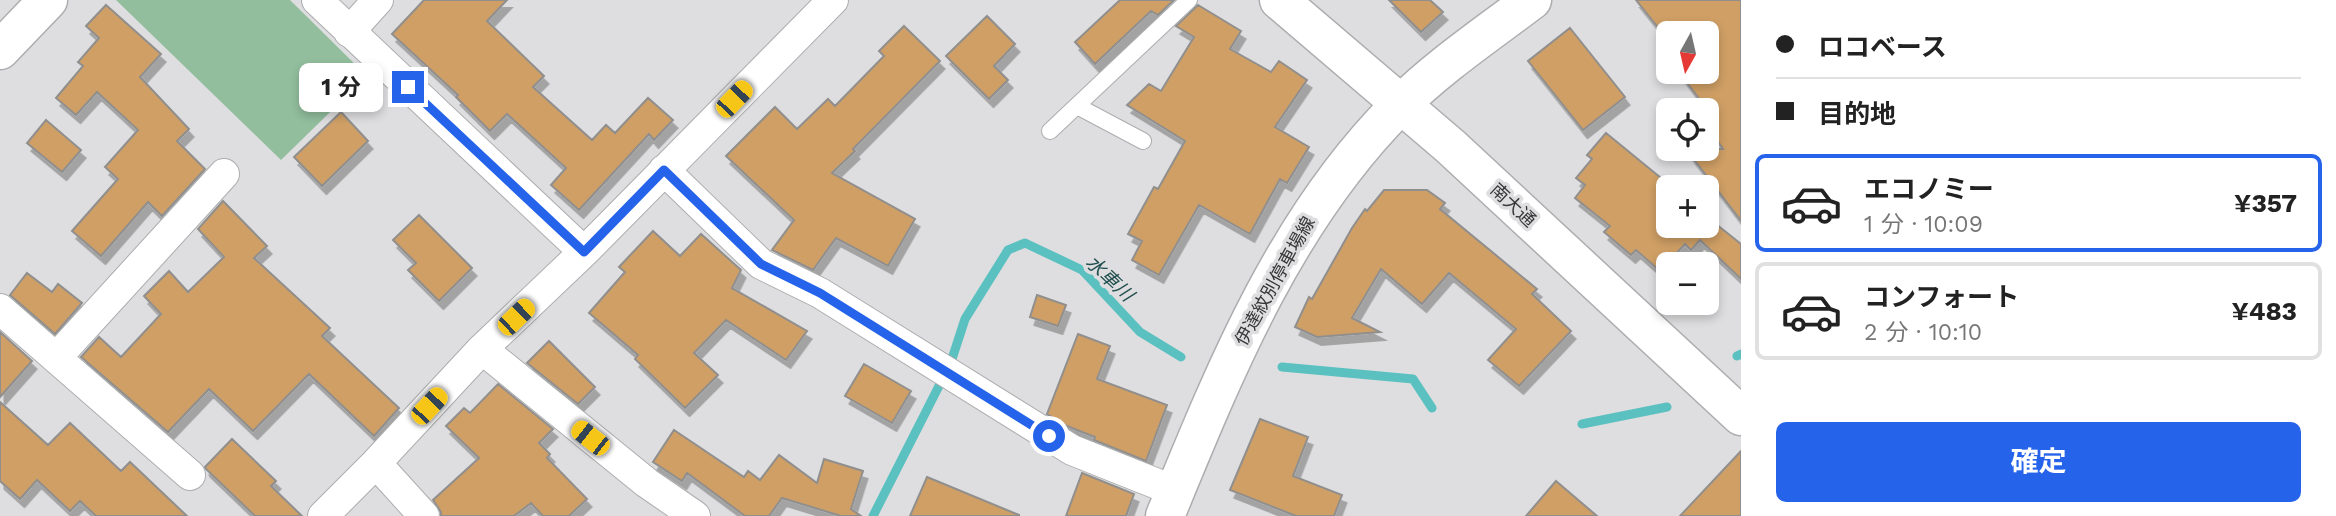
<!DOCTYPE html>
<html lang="ja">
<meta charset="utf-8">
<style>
:root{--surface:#fff;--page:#f6f6f6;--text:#222;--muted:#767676;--line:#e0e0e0;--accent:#2563eb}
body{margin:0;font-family:"Work Sans","Noto Sans JP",sans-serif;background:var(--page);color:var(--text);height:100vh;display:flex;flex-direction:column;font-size:26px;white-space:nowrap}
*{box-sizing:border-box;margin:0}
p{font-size:23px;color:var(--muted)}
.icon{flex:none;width:38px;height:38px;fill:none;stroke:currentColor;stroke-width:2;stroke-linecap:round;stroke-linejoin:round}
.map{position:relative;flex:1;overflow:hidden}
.panel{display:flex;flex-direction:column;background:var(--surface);width:595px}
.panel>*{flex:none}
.hud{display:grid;align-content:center;height:154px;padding:0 35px;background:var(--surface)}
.needle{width:46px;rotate:188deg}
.tools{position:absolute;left:1656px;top:21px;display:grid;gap:14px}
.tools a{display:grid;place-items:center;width:63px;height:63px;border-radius:10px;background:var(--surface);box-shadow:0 4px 10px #0003;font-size:35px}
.end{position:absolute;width:32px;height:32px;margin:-16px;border:9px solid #2563eb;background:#fff;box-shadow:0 0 0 4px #fff}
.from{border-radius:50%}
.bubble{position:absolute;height:49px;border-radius:10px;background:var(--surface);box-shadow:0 4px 10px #0003;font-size:23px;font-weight:700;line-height:49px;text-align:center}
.car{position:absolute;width:21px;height:42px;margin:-21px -10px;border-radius:9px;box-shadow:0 0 5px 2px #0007;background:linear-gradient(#f5c518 24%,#345 0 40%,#f5c518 0 76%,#345 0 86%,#f5c518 0)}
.hud b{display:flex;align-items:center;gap:24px;height:66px;font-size:26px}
.hud b+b{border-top:2px solid var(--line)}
.hud i{width:18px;height:18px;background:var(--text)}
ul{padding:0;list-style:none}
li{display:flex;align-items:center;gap:21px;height:98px;margin:0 14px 10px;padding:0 21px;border:4px solid var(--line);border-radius:10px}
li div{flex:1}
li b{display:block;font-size:26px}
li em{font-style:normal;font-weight:700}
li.selected{border-color:var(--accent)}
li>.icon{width:63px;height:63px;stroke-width:1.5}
.action{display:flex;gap:14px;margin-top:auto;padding:14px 35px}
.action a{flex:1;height:80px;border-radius:10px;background:var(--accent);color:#fff;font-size:28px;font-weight:700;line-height:80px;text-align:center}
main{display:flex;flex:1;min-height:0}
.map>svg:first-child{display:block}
</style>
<main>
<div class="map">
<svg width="1741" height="516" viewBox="0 0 1741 516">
<defs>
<filter id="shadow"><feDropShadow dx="4.5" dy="8" stdDeviation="0" flood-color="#0004"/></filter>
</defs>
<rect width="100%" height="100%" fill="#dedee0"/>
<path fill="#92be9d" d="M116,0h174l77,76 -86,84z"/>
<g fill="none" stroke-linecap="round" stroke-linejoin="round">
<path stroke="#5bc0c0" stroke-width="9" d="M1737,356l4,-2
M951,362l14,-43 43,-69 17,-7 57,27 58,62 41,25
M1282,367l131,12 19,29
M1582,424l85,-17
M873,516l69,-136"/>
</g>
<path fill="#cf9f65" stroke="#908f8e" stroke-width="2" filter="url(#shadow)" d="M424,0h83l-20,21 57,55 -11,11 59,53 14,-15 9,8 33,-35 25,22 -19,20 -5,-6 -70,76 -28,-25 15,-17 -59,-54 -17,17 -34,-34 2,-2 -66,-61z
M1120,0h54l-16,15 -7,-4 -56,53 -20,-22z
M1389,0h41l13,12 -22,20z
M1636,0h105v221l-55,-72h37l-17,-25v-16l-27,-36h27v-39h-38v7z
M106,5l55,49 -21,23 49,52 -12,12 28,28 -43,47 -14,-14 -47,54 -29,-25 46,-52 -13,-12 33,-37 -41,-38 -21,23 -20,-17 27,-32 -5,-4 21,-24 -13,-12z
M1198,5l43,26 -11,18 41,23 8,-11 28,19 -32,47 34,20 -22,36 -7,-4 -30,55 -51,-29 -40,70 -27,-15 10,-19 -14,-7 26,-47 4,2 27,-48 -58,-36 22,-21 12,7 33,-54 -18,-11z
M987,16l28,28 -21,22 14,14 -19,19 -43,-43z
M904,26l36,35 -87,88 2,2 -23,22 83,46 -27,47 -52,-28 -23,32 -41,-20 22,-30 -68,-64 49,-49 22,22 31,-30 7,7 49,-50 -5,-5z
M1570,28l55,69 -42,33 -55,-69z
M341,112l27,29 -46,45 -28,-29z
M46,120l35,30 -19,22 -35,-29z
M1606,133l66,54h-4v39h38v-10l35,28v35l-41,-39 -9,10 -6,-6 -25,27 -24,-21 -5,5 -27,-23 6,-6 -35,-28 10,-13 -9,-7 16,-19 -5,-4z
M1384,190h43l18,13 -5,6 97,80 -5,5 39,37 -52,55 -31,-26 28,-31 -67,-56 -27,31 -41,-35 -29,49 28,14 -63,5 -22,-10 14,-30 3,2 40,-71 13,-19 2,2z
M223,201l44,45 -13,12 76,70 -8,8 77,72 -25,28 -65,-62 -56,57 -44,-42 -41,43 -87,-75 18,-20 22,20 40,-43 -17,-18 25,-25 19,21 36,-35 -26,-28z
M419,215l53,53 -33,33 -31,-31 8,-7 -23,-23z
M653,231l27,25 21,-22 40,36 -9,18 75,43 -21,29 -60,-40 -32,33 24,22 -33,33 -50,-49 3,-4 -49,-42 36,-41 -6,-5z
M27,273l25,19 6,-8 24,19 -27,31 -45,-39z
M1037,295l29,10 -8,21 -28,-9z
M0,332l32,29 -32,36z
M1078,334l32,12 -13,33 70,26 -21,56 -52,-21 1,-3 -28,-11 -20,-12z
M549,341l46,46 -17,17 -51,-41z
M864,364l47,27 -19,32 -47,-27z
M498,384l55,45 -14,14 11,11 -3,4 40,41 -18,17h-26l-12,-13 -17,13h-73v-4l-8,-12 46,-42 -33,-32 18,-18 6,5z
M0,402l48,43 22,-22 51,48 9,-9 57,54h-91l-16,-15 -10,10 -33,-31 -17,19 -20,-18z
M1260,419l48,18 -15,39 49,19 -8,21h-38l-66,-26z
M674,430l70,47 4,-6 12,9 19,-25 38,28 7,-24 39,12 -12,38 10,7h-20l-59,-18 -13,18h-24l-58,-43 -5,8 -29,-19z
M232,439l44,42 -5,5 31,30h-47l-49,-47 -1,-2z
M1741,451v65h-61z
M1082,473l52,21 -8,22h-60z
M927,477l92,38v1h-109z
M1556,481l41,35h-71z"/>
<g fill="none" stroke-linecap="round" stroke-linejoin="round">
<g stroke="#acadae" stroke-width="18">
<path id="service" d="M1077,106l66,35
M1050,131l139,-131"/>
</g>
<g stroke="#acadae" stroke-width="32">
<path id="minor" d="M317,0l267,252
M349,32l29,-32
M664,170l97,94 59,29 252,157 103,41
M0,309l190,166
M482,349l165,134 48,33
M56,358l168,-184
M376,463l48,53
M323,516l53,-53 106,-114 102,-97 249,-252"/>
</g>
<g stroke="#acadae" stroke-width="41">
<path id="tertiary" d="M1279,0l171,146 291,270
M0,50l48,-50"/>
</g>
<g stroke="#acadae" stroke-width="41">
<path id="secondary" d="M1165,516c60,-146 120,-296 233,-409 40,-40 89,-73 134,-107"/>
</g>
<use href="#service" stroke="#fff" stroke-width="16"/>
<use href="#minor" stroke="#fff" stroke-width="30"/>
<use href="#tertiary" stroke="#fff" stroke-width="38"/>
<use href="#secondary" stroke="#fff" stroke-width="38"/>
</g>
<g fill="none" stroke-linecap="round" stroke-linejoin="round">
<path stroke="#2563eb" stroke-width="9" d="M408,87l176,165 80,-82 97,94 59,29 229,143"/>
</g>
<g text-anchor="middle" stroke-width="7" stroke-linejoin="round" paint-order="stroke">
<g font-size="18" fill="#363637" stroke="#dedee0">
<text transform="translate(1513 205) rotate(43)" y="6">南大通</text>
<text transform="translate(1275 281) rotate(-61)" y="6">伊達紋別停車場線</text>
</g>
<g font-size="19" font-style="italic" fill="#214f4f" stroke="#dedee0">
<text transform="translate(1110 278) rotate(43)" y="7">水車川</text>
</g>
</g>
</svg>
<div class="tools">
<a><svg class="needle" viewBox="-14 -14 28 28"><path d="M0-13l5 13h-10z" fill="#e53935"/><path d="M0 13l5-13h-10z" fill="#767676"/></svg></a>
<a><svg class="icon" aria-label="locate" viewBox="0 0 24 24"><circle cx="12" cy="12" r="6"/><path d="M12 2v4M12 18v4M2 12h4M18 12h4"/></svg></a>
<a>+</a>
<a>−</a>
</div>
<i class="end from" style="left:1049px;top:436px"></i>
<i class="end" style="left:408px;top:87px"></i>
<div class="bubble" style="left:299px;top:63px;width:84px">1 分</div>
<i class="car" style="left:734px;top:99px;rotate:44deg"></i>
<i class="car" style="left:516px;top:317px;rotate:46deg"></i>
<i class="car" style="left:429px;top:406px;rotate:43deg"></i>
<i class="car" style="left:590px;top:438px;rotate:308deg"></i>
</div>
<section class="panel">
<div class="hud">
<b><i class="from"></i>ロコベース</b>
<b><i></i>目的地</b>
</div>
<ul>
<li class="selected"><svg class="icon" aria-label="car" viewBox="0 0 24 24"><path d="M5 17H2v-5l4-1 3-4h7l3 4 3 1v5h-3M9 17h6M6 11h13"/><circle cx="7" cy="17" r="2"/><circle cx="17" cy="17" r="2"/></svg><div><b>エコノミー</b><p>1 分 · 10:09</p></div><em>¥357</em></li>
<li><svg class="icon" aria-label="car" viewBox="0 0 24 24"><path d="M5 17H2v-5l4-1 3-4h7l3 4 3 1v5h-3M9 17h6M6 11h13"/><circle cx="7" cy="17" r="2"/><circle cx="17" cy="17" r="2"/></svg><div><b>コンフォート</b><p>2 分 · 10:10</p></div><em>¥483</em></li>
</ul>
<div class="action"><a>確定</a></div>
</section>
</main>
